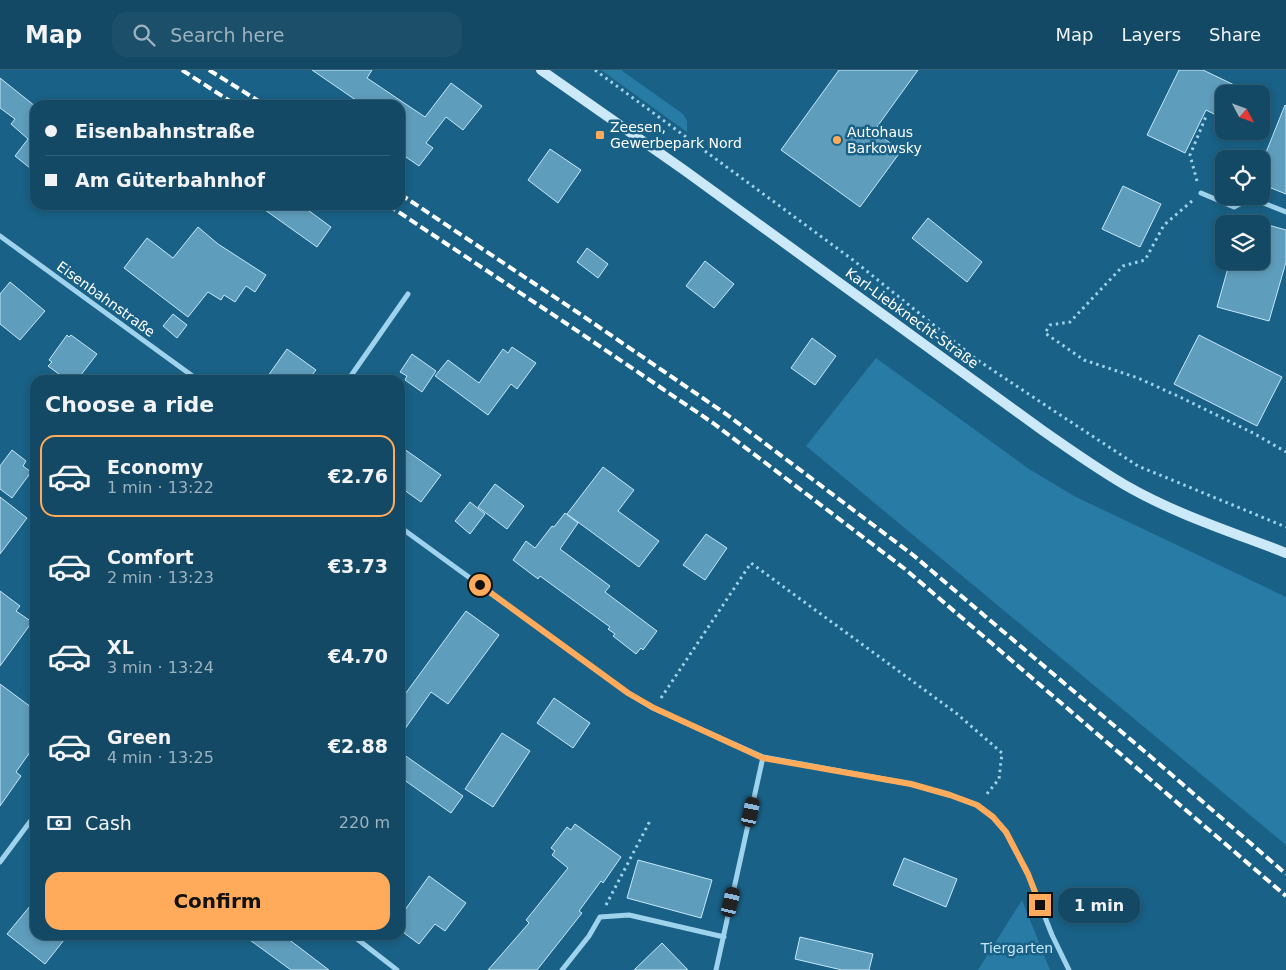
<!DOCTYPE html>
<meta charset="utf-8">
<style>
:root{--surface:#134964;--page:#1c506a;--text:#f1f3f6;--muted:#9db2bf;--line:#326178;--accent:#ffab5b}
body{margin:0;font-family:"DejaVu Sans",sans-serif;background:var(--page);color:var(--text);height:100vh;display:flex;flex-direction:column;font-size:19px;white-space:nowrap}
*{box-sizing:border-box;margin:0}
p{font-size:16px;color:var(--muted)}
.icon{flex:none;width:28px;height:28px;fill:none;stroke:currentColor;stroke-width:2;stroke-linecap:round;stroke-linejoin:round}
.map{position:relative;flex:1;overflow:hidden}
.side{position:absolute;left:30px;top:305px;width:375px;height:565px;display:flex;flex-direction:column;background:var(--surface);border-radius:15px;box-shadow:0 2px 8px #0003,0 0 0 1px var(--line)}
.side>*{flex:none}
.guide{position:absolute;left:30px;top:30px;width:375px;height:110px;border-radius:15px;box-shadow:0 2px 8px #0003,0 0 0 1px var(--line);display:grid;align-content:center;height:110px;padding:0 15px;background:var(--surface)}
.needle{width:32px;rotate:131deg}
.controls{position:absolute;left:1215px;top:15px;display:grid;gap:10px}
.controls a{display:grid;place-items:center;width:55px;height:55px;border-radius:10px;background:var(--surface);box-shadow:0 2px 8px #0003,0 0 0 1px var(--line);font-size:25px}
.end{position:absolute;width:22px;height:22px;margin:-11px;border:6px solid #ffab5b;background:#111;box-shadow:0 0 0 2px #111}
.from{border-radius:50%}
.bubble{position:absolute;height:35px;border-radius:15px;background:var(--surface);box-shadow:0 2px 8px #0003,0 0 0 1px var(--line);font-size:16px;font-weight:800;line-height:35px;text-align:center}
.car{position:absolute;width:15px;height:30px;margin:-15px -8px;border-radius:6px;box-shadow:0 0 4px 1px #0007;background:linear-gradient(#222 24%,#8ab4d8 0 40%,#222 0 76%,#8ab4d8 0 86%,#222 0)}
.guide b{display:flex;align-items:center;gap:18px;height:48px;font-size:19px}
.guide b+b{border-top:1px solid var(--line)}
.guide i{width:12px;height:12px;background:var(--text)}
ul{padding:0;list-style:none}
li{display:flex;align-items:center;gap:15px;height:82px;margin:0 10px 8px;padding:0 5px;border:2px solid transparent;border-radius:15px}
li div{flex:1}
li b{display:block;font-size:19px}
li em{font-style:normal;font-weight:800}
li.on{border-color:var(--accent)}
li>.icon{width:45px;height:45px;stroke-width:1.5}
h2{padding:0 15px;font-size:22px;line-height:60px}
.pay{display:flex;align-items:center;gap:12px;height:55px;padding:0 15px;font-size:19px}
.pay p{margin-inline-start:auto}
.primary-button{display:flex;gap:10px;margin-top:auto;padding:10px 15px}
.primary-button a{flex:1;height:58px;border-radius:15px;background:var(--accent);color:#111;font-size:20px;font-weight:800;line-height:58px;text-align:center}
header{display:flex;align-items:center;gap:30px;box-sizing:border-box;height:70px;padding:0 25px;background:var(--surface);border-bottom:1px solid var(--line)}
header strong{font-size:24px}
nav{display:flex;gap:28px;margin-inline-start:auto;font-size:18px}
.search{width:350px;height:45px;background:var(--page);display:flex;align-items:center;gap:12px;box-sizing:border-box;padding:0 18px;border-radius:15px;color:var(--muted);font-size:19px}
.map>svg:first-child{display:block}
</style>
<header>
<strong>Map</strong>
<div class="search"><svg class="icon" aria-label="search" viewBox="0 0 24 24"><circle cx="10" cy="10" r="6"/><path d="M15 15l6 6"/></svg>Search here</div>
<nav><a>Map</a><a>Layers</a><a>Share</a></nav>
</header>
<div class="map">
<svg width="1286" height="900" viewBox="0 0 1286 900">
<rect width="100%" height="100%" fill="#196186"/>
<path fill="#287ba4" d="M601,0h20l62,44 4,7v11z
M876,288l153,111 45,27 212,101v248l-480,-399z
M1022,830l28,70h-72z"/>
<path fill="#5f9dbc" stroke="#c5e8f9" d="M312,0h60l-5,8 58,39 26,-34 31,23 -19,24 -17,-13 -20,26 7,5 -14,18 -19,-13v-48h-37z
M839,0h79l-44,61 27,20 -41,56 -79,-57z
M1179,0h24l50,24h-29v25l-18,-9 -21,43 -38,-18z
M0,8l35,28v66l-20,-16 13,-17 -17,-15 4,-5 -15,-11z
M1285,35l1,1v88l-25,-10v-19z
M550,79l31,21 -23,33 -30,-23z
M1123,116l38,18 -21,43 -38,-18z
M258,135h43l30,22 -14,20z
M928,148l54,44 -15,20 -55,-44z
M1261,153l25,7v32l-17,59 -52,-14 13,-46h31z
M198,157l20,17 48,31 -11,17 -9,-6 -11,16 -11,-7 -3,5 -13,-8 -20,25 -64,-49 23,-30 26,20z
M587,178l21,16 -10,14 -21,-16z
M705,191l29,23 -20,24 -28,-22z
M10,212l35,29 -25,29 -20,-16v-30z
M173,244l14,11 -10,13 -14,-12z
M67,265l2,2 2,-2 26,19 -20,26h-10l-19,-14 4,-4 -3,-2z
M1199,265l83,42 -25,49 -83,-42z
M812,268l24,18 -21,29 -24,-17z
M512,277l24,16 -19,26 -6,-5 -23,31 -53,-39 13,-16 31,23 24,-34 5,4z
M287,279l29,21 -8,10h-43z
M412,284l24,17 -14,21 -17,-12 2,-4 -7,-4z
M400,376l41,29 -20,27 -21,-15z
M12,380l14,11 -3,5 8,6 -19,26 -12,-9v-23z
M603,397l31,23 -16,21 41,30 -20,26 -72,-53z
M495,414l29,22 -17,23 -29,-22z
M0,427l27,21 -27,36z
M470,432l15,12 -15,20 -15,-13z
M565,443l13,10 -18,26 50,37 -5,6 52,39 -14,19 -2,-2 -5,6 -23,-18 2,-2 -7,-5 2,-2 -70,-51 -2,3 -25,-19 13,-19 9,7 17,-22 2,1z
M706,464l21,14 -22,32 -22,-15z
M0,521l20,15 -4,5 16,11 -32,44z
M466,541l33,24 -51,69 -17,-12 -31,44v-35z
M0,614l35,26v35l-19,27 5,4 -21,30z
M554,628l36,25 -17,25 -36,-25z
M502,663l28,18 -37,56 -28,-18z
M400,682l63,44 -12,17 -51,-36z
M575,754l46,33 -18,26 -2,-2 -22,30 3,2 -45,57h-49l41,-47 -3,-3 42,-52 -16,-13 3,-4 -4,-3 16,-21 4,3z
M904,788l53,21 -11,28 -53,-22z
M638,790l74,20 -11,38 -74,-20z
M429,806l37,27 -21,28 -10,-7 -16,20 -19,-14v-13z
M35,830v35h33l-23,29 -38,-30z
M243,865h40l46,35h-38z
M800,867l73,17 -4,16h-27l-47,-11z
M662,873l26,27h-54z"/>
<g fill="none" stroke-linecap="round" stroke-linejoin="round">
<path stroke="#9fd3ed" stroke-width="3" stroke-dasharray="2.5 4" stroke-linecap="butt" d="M595,0l258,190 123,99 69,46 93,61 148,61
M1197,111l-7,-26 17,-41
M1192,131l-28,24 -19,35 -22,6 -53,56 -20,3 -5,8 39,27 54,18 44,20 73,36 31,18
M661,628l90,-135 205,150 46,40 -3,26 -13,16
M606,835l45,-86"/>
<path stroke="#9fd3ed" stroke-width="5" d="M1201,123l33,14 17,-9 35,14
M0,166l198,144
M348,310l60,-86
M400,457l228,166 25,15 110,49 148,27 39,11 27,10 16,12 13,15 22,42 24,61 17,35
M0,792l35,-47
M352,865l45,35
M562,900l27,-34 11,-19 29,-2 95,22
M716,900l47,-213"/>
<path stroke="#cce9f9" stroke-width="10" d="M541,0l143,100 358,260c27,19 54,38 83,55 50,29 107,47 161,68"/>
<path stroke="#fff" stroke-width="4" stroke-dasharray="9 4" stroke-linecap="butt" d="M182,0l54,35
M209,0l56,35
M400,124l177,118 149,102 187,141 237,201 136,118
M388,135l179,119 146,99 192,146 381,327"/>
</g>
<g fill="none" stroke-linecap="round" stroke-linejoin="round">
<path stroke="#ffab5b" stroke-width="6" d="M480,515l148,108 26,15 109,50 148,26 39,11 27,10 16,12 13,15 22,42 12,31"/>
</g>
<g fill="#ffab5b" stroke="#196186" stroke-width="2">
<rect x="595" y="60" width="10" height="10" rx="2.5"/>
<circle cx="837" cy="70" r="5"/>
</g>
<g text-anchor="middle" stroke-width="5" stroke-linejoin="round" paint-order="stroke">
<g font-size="14" fill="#fff" stroke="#196186" text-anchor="start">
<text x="610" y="62">Zeesen,<tspan x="610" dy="16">Gewerbepark Nord</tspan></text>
<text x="847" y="67">Autohaus<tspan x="847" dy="16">Barkowsky</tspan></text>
</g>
<g font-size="14" fill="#fff" stroke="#196186">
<text transform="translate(106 229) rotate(36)" y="5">Eisenbahnstraße</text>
<text transform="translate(912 248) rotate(36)" y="5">Karl-Liebknecht-Straße</text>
</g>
<g font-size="14" fill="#c5e8f9" stroke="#196186">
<text x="1017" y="883">Tiergarten</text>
</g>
</g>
</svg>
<div class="controls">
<a><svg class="needle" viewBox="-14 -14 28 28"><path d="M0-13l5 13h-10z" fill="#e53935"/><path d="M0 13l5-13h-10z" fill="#9db2bf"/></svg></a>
<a><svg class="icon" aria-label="locate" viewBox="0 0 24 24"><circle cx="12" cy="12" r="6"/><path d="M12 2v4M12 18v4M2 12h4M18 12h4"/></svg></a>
<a><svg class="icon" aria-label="layers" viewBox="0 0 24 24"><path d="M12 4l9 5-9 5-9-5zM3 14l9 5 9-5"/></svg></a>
</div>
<i class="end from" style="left:480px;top:515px"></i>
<i class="end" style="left:1040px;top:835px"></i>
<div class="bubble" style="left:1058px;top:818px;width:82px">1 min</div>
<i class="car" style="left:751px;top:742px;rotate:12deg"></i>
<i class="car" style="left:731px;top:832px;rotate:13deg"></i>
<div class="guide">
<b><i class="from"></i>Eisenbahnstraße</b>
<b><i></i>Am Güterbahnhof</b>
</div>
<section class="side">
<h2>Choose a ride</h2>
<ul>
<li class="on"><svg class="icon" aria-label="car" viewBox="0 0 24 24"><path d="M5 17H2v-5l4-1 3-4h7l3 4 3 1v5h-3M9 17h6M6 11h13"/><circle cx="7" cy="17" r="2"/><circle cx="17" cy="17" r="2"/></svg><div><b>Economy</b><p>1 min · 13:22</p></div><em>€2.76</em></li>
<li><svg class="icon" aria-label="car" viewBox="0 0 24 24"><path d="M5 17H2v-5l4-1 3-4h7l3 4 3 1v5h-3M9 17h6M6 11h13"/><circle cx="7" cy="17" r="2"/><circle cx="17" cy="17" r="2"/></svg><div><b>Comfort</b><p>2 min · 13:23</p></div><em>€3.73</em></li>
<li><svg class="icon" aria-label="car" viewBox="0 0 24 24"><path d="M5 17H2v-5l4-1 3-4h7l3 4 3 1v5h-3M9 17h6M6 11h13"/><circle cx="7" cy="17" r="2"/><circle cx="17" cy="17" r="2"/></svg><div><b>XL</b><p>3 min · 13:24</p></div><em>€4.70</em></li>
<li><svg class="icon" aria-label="car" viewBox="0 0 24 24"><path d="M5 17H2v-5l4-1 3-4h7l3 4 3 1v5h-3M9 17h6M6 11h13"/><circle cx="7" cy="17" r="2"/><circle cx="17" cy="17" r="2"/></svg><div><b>Green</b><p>4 min · 13:25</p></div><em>€2.88</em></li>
</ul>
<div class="pay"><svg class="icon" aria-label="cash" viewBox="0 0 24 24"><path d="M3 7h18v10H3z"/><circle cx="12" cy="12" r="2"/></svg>Cash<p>220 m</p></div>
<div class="primary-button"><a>Confirm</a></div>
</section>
</div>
